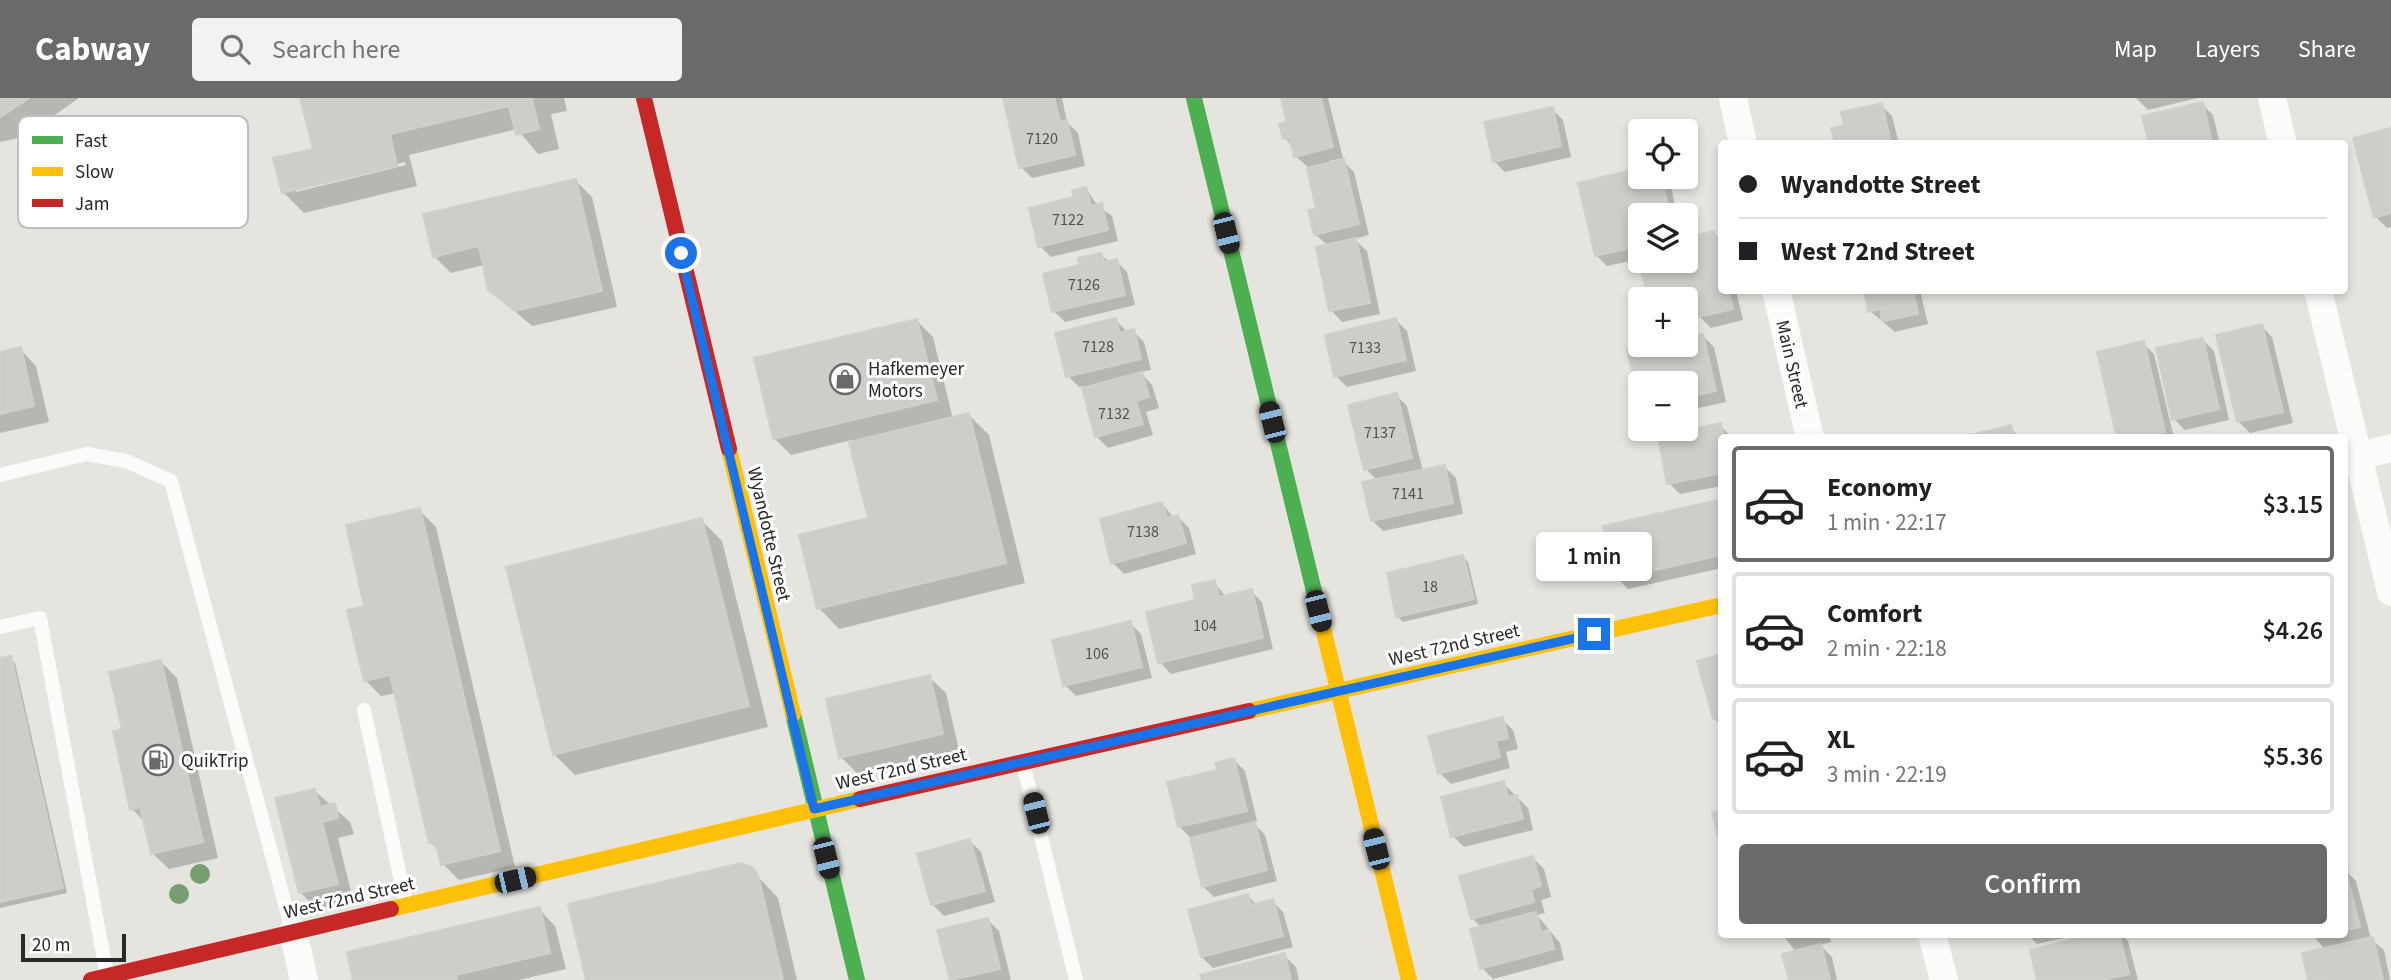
<!DOCTYPE html>
<meta charset="utf-8">
<style>
:root{--surface:#fff;--page:#f2f2f2;--text:#202124;--muted:#757577;--line:#e0e0e0;--accent:#6a6a68}
body{margin:0;font-family:"Source Sans 3",sans-serif;background:var(--page);color:var(--text);height:100vh;display:flex;flex-direction:column;font-size:26px;white-space:nowrap}
*{box-sizing:border-box;margin:0}
p{font-size:23px;color:var(--muted)}
.icon{flex:none;width:38px;height:38px;fill:none;stroke:currentColor;stroke-width:2;stroke-linecap:round;stroke-linejoin:round}
.map{position:relative;flex:1;overflow:hidden}
.side{position:absolute;left:1718px;top:336px;width:630px;height:504px;display:flex;flex-direction:column;background:var(--surface);border-radius:7px;box-shadow:0 4px 10px #0003}
.side>*{flex:none}
.hud{position:absolute;left:1718px;top:42px;width:630px;height:154px;border-radius:7px;box-shadow:0 4px 10px #0003;display:grid;align-content:center;height:154px;padding:0 21px;background:var(--surface)}
.controls{position:absolute;left:1628px;top:21px;display:grid;gap:14px}
.controls a{display:grid;place-items:center;width:70px;height:70px;border-radius:7px;background:var(--surface);box-shadow:0 4px 10px #0003;font-size:35px}
.scale{position:absolute;left:21px;bottom:18px;width:105px;box-sizing:border-box;padding-left:7px;border:4px solid #282828;border-top:0;font-size:19px;line-height:24px;white-space:nowrap;color:#282828;-webkit-text-stroke:5px #fff;paint-order:stroke}
.end{position:absolute;width:32px;height:32px;margin:-16px;border:9px solid #1a73e8;background:#fff;box-shadow:0 0 0 4px #fff}
.from{border-radius:50%}
.bubble{position:absolute;height:49px;border-radius:7px;background:var(--surface);box-shadow:0 4px 10px #0003;font-size:23px;font-weight:600;line-height:49px;text-align:center}
.car{position:absolute;width:21px;height:42px;margin:-21px -10px;border-radius:9px;box-shadow:0 0 5px 2px #0007;background:linear-gradient(#222 24%,#8ab4d8 0 40%,#222 0 76%,#8ab4d8 0 86%,#222 0)}
.hud b{display:flex;align-items:center;gap:24px;height:66px;font-size:26px}
.hud b+b{border-top:2px solid var(--line)}
.hud i{width:18px;height:18px;background:var(--text)}
ul{padding:12px 0 0;list-style:none}
li{display:flex;align-items:center;gap:21px;height:116px;margin:0 14px 10px;padding:0 7px;border:4px solid var(--line);border-radius:7px}
li div{flex:1}
li b{display:block;font-size:26px}
li em{font-style:normal;font-weight:600}
li.active{border-color:var(--accent)}
li>.icon{width:63px;height:63px;stroke-width:1.5}
.button{display:flex;gap:14px;margin-top:auto;padding:14px 21px}
.button a{flex:1;height:80px;border-radius:7px;background:var(--accent);color:#fff;font-size:28px;font-weight:600;line-height:80px;text-align:center}
header{display:flex;align-items:center;gap:42px;box-sizing:border-box;height:98px;padding:0 35px;background:var(--accent);color:#fff}
header strong{font-size:33px}
nav{display:flex;gap:38px;margin-inline-start:auto;font-size:24px}
.search{width:490px;height:63px;background:var(--page);display:flex;align-items:center;gap:18px;box-sizing:border-box;padding:0 24px;border-radius:7px;color:var(--muted);font-size:26px}
.map>svg:first-child{display:block}
</style>
<header>
<strong>Cabway</strong>
<div class="search"><svg class="icon" aria-label="search" viewBox="0 0 24 24"><circle cx="10" cy="10" r="6"/><path d="M15 15l6 6"/></svg>Search here</div>
<nav><a>Map</a><a>Layers</a><a>Share</a></nav>
</header>
<div class="map">
<svg width="2391" height="882" viewBox="0 0 2391 882">
<rect width="100%" height="100%" fill="#e6e4de"/>
<path fill="#0003" fill-rule="evenodd" d="M0,0h79l-56,39 -23,5z
M302,0h262l3,13 -16,3 8,35 -21,5 -21,-25 -108,26 8,31 -113,27 -21,-21 32,-42zM405,64l1,3 -110,27v-4z
M1005,0h57l5,24 11,11 7,33 -53,12 -11,-11z
M1283,0h45l15,60 -14,3v4l14,-4 11,11 15,63 -15,4 13,12 13,63 -38,8 -11,-12 -3,-64 -13,-12 3,-24 -10,-43 -13,-11 -2,-9 -8,-9 4,-15z
M2198,0l-50,12 -12,-12z
M2202,6l11,11 7,29h-70z
M1881,7l11,11 7,28h-62l9,-17z
M1552,11l11,11 8,37 -66,15 -11,-11z
M2391,32v97l-4,1 -11,-11z
M1640,79h29l8,38h-37v44l-33,7 -11,-11z
M576,83l16,16 25,110 -85,19 -42,-36 -6,-25 -33,8 -17,-17z
M1086,91l12,17 14,10 6,25 -67,16 -11,-11z
M1714,135l8,9v48h14l7,30 -32,8 -11,-11 -3,-10 -12,3v-11h-35l-9,-38h44z
M1101,157l8,7 7,-1 11,11 8,33 -70,17 -11,-11 27,-45z
M1865,192h55l8,34 -33,8 -25,-21z
M1116,222l11,12 6,-1 11,11 7,28 -11,2 12,13 7,23 -13,4 7,23 -45,13 -11,-11 -14,-51 -4,1 -11,-11z
M1396,222l11,11 9,40 -69,16 -11,-11z
M917,223l16,16 20,82 16,-4 20,20 36,148 -186,46 -20,-21 51,-89 -19,-79 -60,15 -17,-17z
M2261,228l11,11 21,86 -43,10 -11,-11 -21,-86z
M1703,238l11,11 12,55 -41,9v-28h-45l-11,-32 31,-6h25z
M2203,242l11,11 15,69 -44,10 -11,-11z
M2143,245l11,11 20,84h-56z
M20,251l16,17 13,56 -49,11v-79z
M1396,297l11,11 16,65 22,-4 11,11 7,36 -80,17 -11,-11 6,-39 -12,-12z
M1720,327l12,13h-10v48l-42,8 -11,-11z
M2010,329l10,11h-52z
M1722,402v68l-94,21 -11,-11z
M1162,406l12,14 4,-1 11,11 7,26 -72,20 -11,-11z
M419,412l17,17 79,340 -56,13 -16,-16 -4,-13 -8,-9 -35,-149 -15,3 -16,-16 1,-72z
M701,422l21,21 46,186 -193,48 -21,-21z
M1463,459l5,5 10,42 -75,18 -5,-5z
M1214,484l12,15 25,-6 11,11 11,47 -102,25 -11,-12 38,-60z
M1130,525l11,11 11,44 -76,18 -11,-11z
M1722,558v70l-8,-8z
M10,560l5,5 52,230 -67,15v-248z
M161,564l16,16 41,180 -49,11 -17,-16 -7,-31 -13,-13 -8,-79z
M929,579l17,16 13,57 -102,23 -16,-16z
M1502,621l11,11 5,19 -12,3 4,16 -59,16 -11,-11z
M1234,662l11,11 12,50 -4,1 12,13 12,46 -63,16 -11,-11 -12,-48 -12,-12 40,-55z
M1503,685l25,25 5,22 -69,17 -11,-11z
M315,693l35,31 4,12 -16,4 15,62 -36,9 -17,-17z
M970,743l11,11 14,50 -51,14 -12,-12z
M2345,755l4,15 -4,1z
M1532,759l12,12 7,28 -10,3 4,13 -8,2 23,28 4,17 -71,19 -11,-11v-40l-10,-10z
M751,771l27,29 19,82h-209z
M2345,772l11,11 15,58 13,11 6,30h-80l-6,-26 21,-4 -13,-16h33z
M1248,798l9,9 15,-4 11,11 10,35 -80,21 -11,-11z
M539,811l16,17 11,43 -47,11h-164z
M987,821l12,12 12,49h-60l-11,-49z
M1782,836h47l2,8 -11,3 12,12 5,23h-47l6,-28z
M2027,836h56l-46,10z
M2099,836h22l7,7 10,39h-99z
M1284,857l12,12 3,13h-96z"/>
<path fill="#cfcdc9" stroke="#d1cfca" stroke-width="2" d="M0,0h29l-29,19z
M300,0h232l7,31 -23,6 -7,-29 -119,28 7,32 -115,27 -9,-35 40,-9z
M1003,0h51l6,23 7,-1 8,35 -56,13z
M1281,0h40l12,49 -39,10 -5,-20 -6,2 -4,-15 8,-2z
M2203,4l9,42h-63l-7,-28z
M1882,5l9,41h-56l-4,-16 13,-3 -3,-13z
M1553,9l8,39 -68,16 -9,-40z
M2391,30v85l-17,5 -21,-80z
M1344,61l15,65 -45,11 -6,-25 8,-1 -9,-41z
M1640,70v9h21l9,38h-30v31l-45,10 -17,-73z
M576,81l26,112 -87,20 -27,-21 -9,-44 -46,11 -10,-43z
M1086,89l5,19 11,-3 6,27 -70,17 -9,-39 45,-11 -2,-6z
M1714,133l8,33v26h6l5,19 -35,8 -5,-22 -20,4h-25l-12,-50h4v12h45v-23z
M1356,140l14,65 -41,8 -13,-64z
M1101,155l3,9 13,-3 8,36 -73,17 -9,-38 36,-9 -1,-7z
M1864,192h49l5,24 -36,7 -2,-12 -12,3z
M1116,220l4,15 14,-4 7,30 -75,18 -11,-44z
M1396,220l10,42 -72,17 -9,-42z
M917,221l20,81 -164,39 -19,-81z
M2262,226l21,88 -46,10 -21,-87z
M1703,236l13,57 -31,7v-15h-45v24l-13,-57 24,-5h34v-8z
M2203,240l16,71 -47,11 -16,-72z
M2144,243l21,91 -25,6h-23l-20,-86z
M21,249l13,59 -34,8v-62z
M1142,274l7,25 -13,4 7,23 -48,13 -13,-49z
M1397,295l15,65 -48,12 -16,-65z
M969,315l37,150 -189,46 -18,-74 69,-17 -19,-76z
M1721,325l3,15 -2,35 -55,11 -9,-48z
M2011,327l3,13h-54z
M1445,367l8,38 -82,18 -9,-39z
M1722,401v56l-107,24 -12,-53z
M1162,404l5,16 11,-3 8,28 -75,21 -11,-45z
M420,410l80,343 -59,14 -5,-21 -7,-1 -39,-168 -26,6 -17,-71 17,-4 -18,-81z
M702,420l47,188 -196,49 -47,-188z
M1463,457l11,44 -78,18 -9,-44z
M1215,482l4,17 33,-8 11,49 -105,25 -12,-51 49,-12 -3,-15z
M1131,523l11,46 -79,19 -11,-46z
M1722,556v62l-9,3 -16,-58z
M11,558l52,232 -63,14v-244z
M161,562l42,182 -52,12 -11,-47 -10,3 -17,-79 9,-2 -13,-57z
M930,577l13,59 -104,24 -13,-59z
M1503,619l5,21 -12,3 4,16 -62,17 -10,-38z
M1234,660l13,53 -69,16 -11,-45 50,-12 -2,-7z
M1504,683l4,16 9,-2 6,24 -72,18 -10,-40z
M315,691l5,18 15,-4 3,15 -16,4 16,62 -39,9 -24,-95z
M1722,712v41l-10,-38z
M1255,724l12,48 -65,17 -12,-49z
M970,741l15,52 -54,14 -14,-51z
M1533,758l8,30 -10,3 3,13 -63,17 -12,-43z
M741,765l11,4 6,8 25,105h-197l-18,-76z
M2345,770l15,59 -15,3z
M1248,796l3,11 22,-6 10,37 -82,21 -13,-47z
M540,809l10,46 -94,22 1,5h-104l-6,-28z
M1536,814l5,20 8,-2 5,19 -74,20 -10,-40z
M988,820l12,51 -50,11 -13,-50z
M2092,836h27l10,40 -26,6h-66l-7,-30z
M2373,839l10,42 -75,1 -6,-27z
M1821,846l9,36h-41l-7,-26z
M1285,855l6,27h-89l-2,-5z"/>
<g fill="none" stroke-linecap="round" stroke-linejoin="round">
<path stroke="#fbfbfa" stroke-width="14" d="M0,377l87,-21 39,7 45,20 121,449
M0,529l40,-9 67,357
M364,612l42,194
M1023,665l53,217"/>
<path stroke="#fbfbfa" stroke-width="28" d="M1733,0l10,46
M2272,0l11,46
M1776,192l34,148
M2318,192l73,302
M2345,361l46,-11
M293,833l11,49
M1932,836l12,46"/>
<path stroke="#4caf50" stroke-width="16" d="M1194,0l128,526
M793,616l64,266"/>
<path stroke="#ffc107" stroke-width="16" d="M729,351l64,265
M1322,526l87,356
M1249,613l473,-106
M391,811l469,-110"/>
<path stroke="#c62828" stroke-width="16" d="M644,0l85,351
M860,701l389,-88
M91,882l300,-71"/>
</g>
<g fill="#789d72">
<circle cx="200" cy="776" r="10"/>
<circle cx="179" cy="796" r="10"/>
</g>
<g fill="none" stroke-linecap="round" stroke-linejoin="round">
<path stroke="#1a73e8" stroke-width="9" d="M681,155l133,556 780,-175"/>
</g>
<defs>
<g id="shop-ring" transform="scale(1.575)"><circle r="9.5" fill="#fff" stroke="#6a6a68" stroke-width="1.5"/><path d="M-5-2.5h2.3a2.7 3.5 0 0 1 5.4 0H5L5.5 6h-11ZM-1.5-2.5h3a1.5 2.3 0 0 0-3 0Z" fill="#6a6a68"/></g>
<g id="fuel-ring" transform="scale(1.575)"><circle r="9.5" fill="#fff" stroke="#6a6a68" stroke-width="1.5"/><path d="M-5.5-6h7V0h2V4h1.3V-2.5L3-4.5l.8-.8L6-3V5H2.5V1h-1V6h-7ZM-4.2-4.7v3.2H.2V-4.7Z" fill="#6a6a68"/></g>
</defs>
<g fill-rule="evenodd">
<use href="#shop-ring" x="845" y="281"/>
<use href="#fuel-ring" x="158" y="662"/>
</g>
<g text-anchor="middle" stroke-width="6" stroke-linejoin="round" paint-order="stroke">
<g font-size="16" fill="#525251">
<text x="1042" y="46">7120</text>
<text x="1068" y="127">7122</text>
<text x="1084" y="192">7126</text>
<text x="1098" y="254">7128</text>
<text x="1365" y="255">7133</text>
<text x="1114" y="321">7132</text>
<text x="1380" y="340">7137</text>
<text x="1408" y="401">7141</text>
<text x="1143" y="439">7138</text>
<text x="1430" y="494">18</text>
<text x="1205" y="533">104</text>
<text x="1097" y="561">106</text>
</g>
<g font-size="19" fill="#282828" stroke="#fff">
<text transform="translate(1793 266) rotate(77)" y="7">Main Street</text>
<text transform="translate(770 436) rotate(77)" y="7">Wyandotte Street</text>
<text transform="translate(1454 546) rotate(-13)" y="7">West 72nd Street</text>
<text transform="translate(901 670) rotate(-13)" y="7">West 72nd Street</text>
<text transform="translate(349 799) rotate(-13)" y="7">West 72nd Street</text>
</g>
<g font-size="19" fill="#282828" stroke="#fff" text-anchor="start">
<text x="868" y="277">Hafkemeyer<tspan x="868" dy="22">Motors</tspan></text>
<text x="181" y="669">QuikTrip</text>
</g>
</g>
<rect x="18" y="18" width="230" height="112" rx="10" fill="#fff" stroke="#bebebe" stroke-width="2"/>
<rect x="32" y="38" width="31" height="8" fill="#4caf50"/>
<rect x="32" y="69" width="31" height="9" fill="#ffc107"/>
<rect x="32" y="101" width="31" height="8" fill="#c62828"/>
<g font-size="19" fill="#282828">
<text x="75" y="49">Fast</text>
<text x="75" y="80">Slow</text>
<text x="75" y="112">Jam</text>
</g>
</svg>
<div class="controls">
<a><svg class="icon" aria-label="locate" viewBox="0 0 24 24"><circle cx="12" cy="12" r="6"/><path d="M12 2v4M12 18v4M2 12h4M18 12h4"/></svg></a>
<a><svg class="icon" aria-label="layers" viewBox="0 0 24 24"><path d="M12 4l9 5-9 5-9-5zM3 14l9 5 9-5"/></svg></a>
<a>+</a>
<a>−</a>
</div>
<div class="scale">20 m</div>
<i class="end from" style="left:681px;top:155px"></i>
<i class="end" style="left:1594px;top:536px"></i>
<div class="bubble" style="left:1536px;top:434px;width:116px">1 min</div>
<i class="car" style="left:1226px;top:135px;rotate:166deg"></i>
<i class="car" style="left:1272px;top:324px;rotate:346deg"></i>
<i class="car" style="left:1318px;top:513px;rotate:166deg"></i>
<i class="car" style="left:1036px;top:715px;rotate:346deg"></i>
<i class="car" style="left:1376px;top:751px;rotate:346deg"></i>
<i class="car" style="left:826px;top:760px;rotate:166deg"></i>
<i class="car" style="left:515px;top:782px;rotate:77deg"></i>
<div class="hud">
<b><i class="from"></i>Wyandotte Street</b>
<b><i></i>West 72nd Street</b>
</div>
<section class="side">
<ul>
<li class="active"><svg class="icon" aria-label="car" viewBox="0 0 24 24"><path d="M5 17H2v-5l4-1 3-4h7l3 4 3 1v5h-3M9 17h6M6 11h13"/><circle cx="7" cy="17" r="2"/><circle cx="17" cy="17" r="2"/></svg><div><b>Economy</b><p>1 min · 22:17</p></div><em>$3.15</em></li>
<li><svg class="icon" aria-label="car" viewBox="0 0 24 24"><path d="M5 17H2v-5l4-1 3-4h7l3 4 3 1v5h-3M9 17h6M6 11h13"/><circle cx="7" cy="17" r="2"/><circle cx="17" cy="17" r="2"/></svg><div><b>Comfort</b><p>2 min · 22:18</p></div><em>$4.26</em></li>
<li><svg class="icon" aria-label="car" viewBox="0 0 24 24"><path d="M5 17H2v-5l4-1 3-4h7l3 4 3 1v5h-3M9 17h6M6 11h13"/><circle cx="7" cy="17" r="2"/><circle cx="17" cy="17" r="2"/></svg><div><b>XL</b><p>3 min · 22:19</p></div><em>$5.36</em></li>
</ul>
<div class="button"><a>Confirm</a></div>
</section>
</div>
